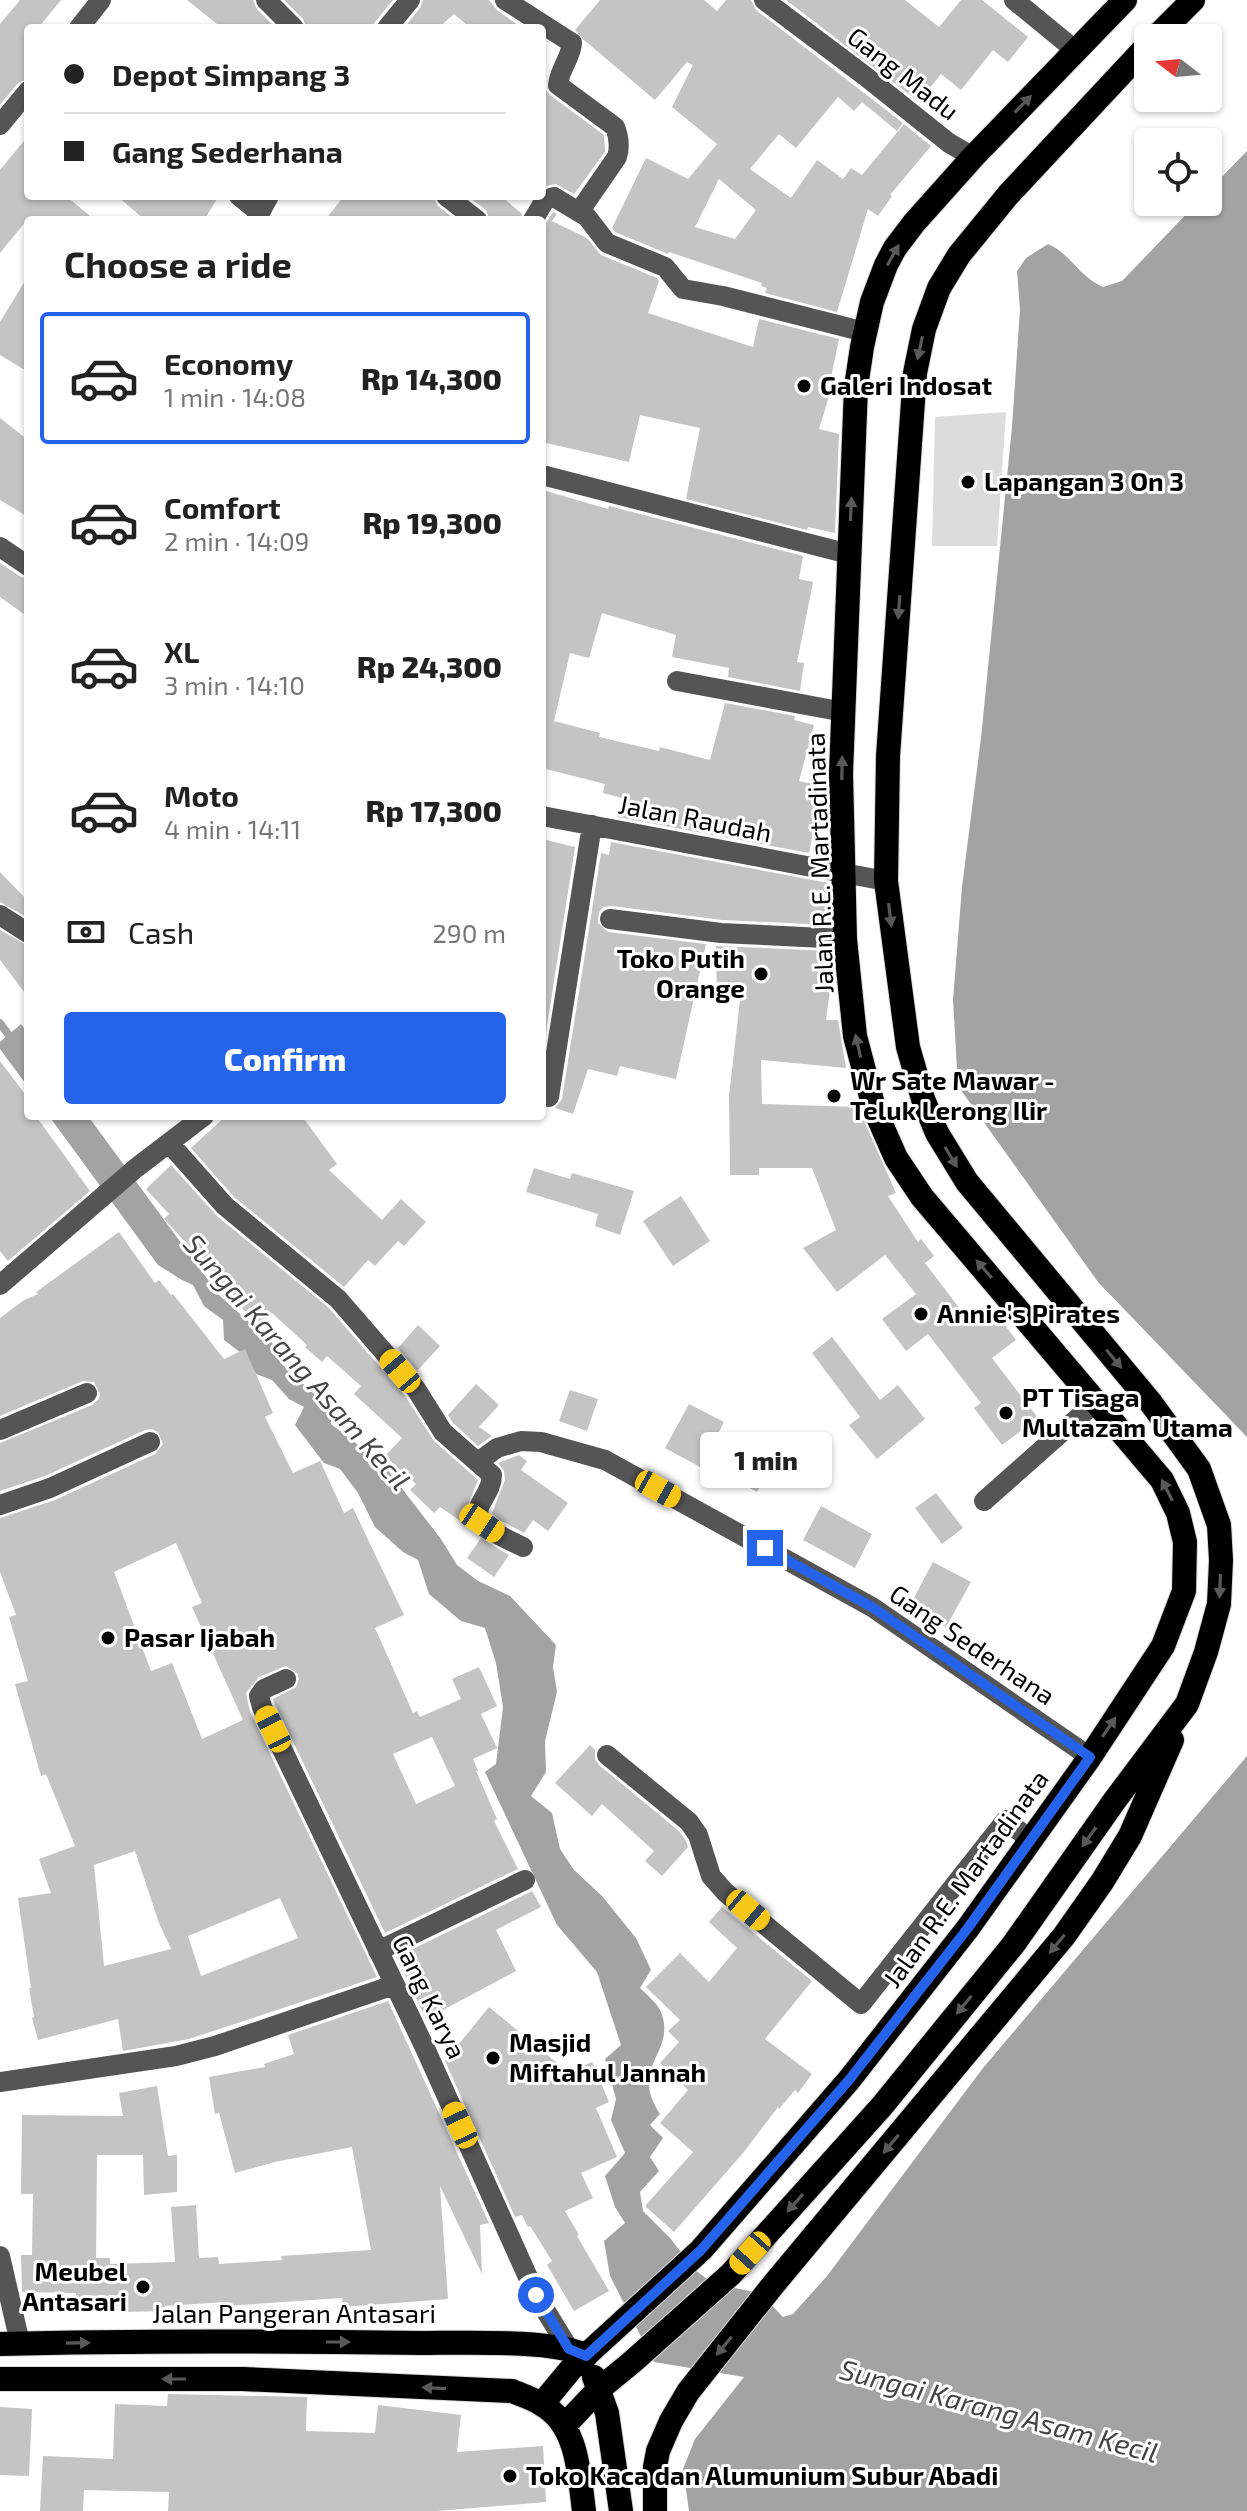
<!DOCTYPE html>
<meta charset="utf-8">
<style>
:root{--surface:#fff;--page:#f2f2f2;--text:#222;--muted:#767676;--line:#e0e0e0;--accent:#2563eb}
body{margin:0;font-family:"Exo 2",sans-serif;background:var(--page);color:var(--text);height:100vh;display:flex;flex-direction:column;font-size:30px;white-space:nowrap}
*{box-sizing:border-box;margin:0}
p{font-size:26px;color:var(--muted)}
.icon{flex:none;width:44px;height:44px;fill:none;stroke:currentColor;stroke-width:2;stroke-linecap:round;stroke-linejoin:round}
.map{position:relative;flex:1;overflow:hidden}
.sheet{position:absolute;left:24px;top:216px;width:522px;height:904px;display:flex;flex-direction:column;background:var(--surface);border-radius:8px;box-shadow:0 2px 6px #0004}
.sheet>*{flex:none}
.guide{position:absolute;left:24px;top:24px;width:522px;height:176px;border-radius:8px;box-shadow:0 2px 6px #0004;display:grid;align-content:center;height:176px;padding:0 40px;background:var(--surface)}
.needle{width:52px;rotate:286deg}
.controls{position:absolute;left:1134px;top:24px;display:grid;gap:16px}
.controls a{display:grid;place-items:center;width:88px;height:88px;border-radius:8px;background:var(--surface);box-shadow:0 2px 6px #0004;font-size:40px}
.end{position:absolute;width:36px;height:36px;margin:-18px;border:10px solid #2563eb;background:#fff;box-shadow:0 0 0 4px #fff}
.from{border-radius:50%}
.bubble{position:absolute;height:56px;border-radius:8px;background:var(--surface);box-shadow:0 2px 6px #0004;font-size:26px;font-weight:800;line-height:56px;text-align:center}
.car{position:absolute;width:24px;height:48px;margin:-24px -12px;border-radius:10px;box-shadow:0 0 6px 2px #0007;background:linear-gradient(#f5c518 24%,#345 0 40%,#f5c518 0 76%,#345 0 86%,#f5c518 0)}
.guide b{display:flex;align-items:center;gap:28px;height:76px;font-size:30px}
.guide b+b{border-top:2px solid var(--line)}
.guide i{width:20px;height:20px;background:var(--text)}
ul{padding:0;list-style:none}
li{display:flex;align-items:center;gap:24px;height:132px;margin:0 16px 12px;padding:0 24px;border:4px solid transparent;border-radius:8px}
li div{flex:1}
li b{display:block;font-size:30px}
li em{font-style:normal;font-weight:800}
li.current{border-color:var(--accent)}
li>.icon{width:72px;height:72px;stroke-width:1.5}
h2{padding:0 40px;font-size:36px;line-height:96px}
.pay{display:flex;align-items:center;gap:20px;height:88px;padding:0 40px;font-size:30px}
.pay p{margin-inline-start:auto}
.button{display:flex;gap:16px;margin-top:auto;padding:16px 40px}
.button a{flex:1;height:92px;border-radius:8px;background:var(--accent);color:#fff;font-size:32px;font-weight:800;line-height:92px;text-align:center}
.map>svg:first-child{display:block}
</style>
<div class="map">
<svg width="1247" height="2511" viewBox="0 0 1247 2511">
<rect width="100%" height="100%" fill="#fff"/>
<path fill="#dcdcdc" d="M1006,412l-9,134h-65l3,-129z"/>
<path fill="#a3a3a3" d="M1247,151v1286l-149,-155 -140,-196 -5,-86 9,-113 19,-149 31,-311 8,-118 -3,-38 9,-13 22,-14c22,9 30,32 55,43l19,-6 76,-79h10v-11z
M21,1024l7,9v54l-28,-38v-7z
M49,1116h39l132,180 61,55 1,13 50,47 -1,13 52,40 58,75 16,26 21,16 32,15 46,49 -3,22 4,25 -12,49 1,31 -15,24 21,17 8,36 14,21 28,26 34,42 15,32 -11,18c7,7 18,16 21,24 16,41 -33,54 -1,102l-10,11 13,13 -13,19 9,14 -19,21 3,19 27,27 25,32 19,14 46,9 23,24 10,-3 34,-38 156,-208 264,-312v755h-558l-6,-42 12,-30 49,-62 -90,-15 -44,-86 -6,-35 21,-18 -10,-16 -10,-31 20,-23 -14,-33 5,-21 -11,-40 16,-14 -24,-73 -40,-47 -72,-153 11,-8 7,-57 -7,-44 -11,-35 -24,-7 -32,-27 -11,-34 -15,-8 -28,-25 -17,-34 -18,-24 -16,-6 -29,-38 9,-18 -15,-8 -17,-19 -16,-6 -15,-21 -17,-13 -1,-20 -19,-14 -11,-21 -11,-5 -24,-15z"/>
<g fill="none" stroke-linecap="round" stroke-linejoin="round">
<path stroke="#a3a3a3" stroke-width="8" d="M0,1023l14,19"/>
</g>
<path fill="#c4c4c4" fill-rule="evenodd" d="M20,0h41l-23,28h-10v50l-10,5 -18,22v-81z
M187,0h66l4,9 19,19h-54z
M284,0h109l-23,28h-63l-4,-9z
M423,0h66l8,10 25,18h-51l-17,-14 -16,14h-34l16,-20z
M600,0h104l13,11 9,-11h25l5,10 147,113 -6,8 -35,-29 -8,9 -16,-14 -42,51 -17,-14 -29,35 41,29 26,-38 26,19 8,-11 11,7 42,-51 27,22 -41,49 2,1 -14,20 -10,-7 -31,103 -72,-19 2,-5 -6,-2 1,-3 -93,-31 -1,2 -53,-22 -3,-4 34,-70 42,21 29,-35 -45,-37 21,-42 -6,-3 -32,38 -71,-60 -9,-10zM719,179l37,31 -21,29 -40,-12z
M786,0h119l34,27 22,-27h21l46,37 -20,25 -15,-12 -32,40 -20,-16 -22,28z
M542,86l8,9 54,40 1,17 -31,42 -18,-10 -14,3z
M28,136v60h38l29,24h-68l-27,33v-83z
M117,196h102l-15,24h-59z
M344,196h89l5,10 18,14h-131z
M467,196h34l21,18 -2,6h-30l-4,-10z
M553,212l4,2 -5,7 35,17 14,17 56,23 2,3 -11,32 105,34 6,-28 80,20 -9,43 3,1 -14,46 20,5 -4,99 -27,-6 -1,3 -121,-31 14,-71 -60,-13 -11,47 -87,-20v-54l3,-13 -3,-2v-144z
M28,276v96l-28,-17v-33z
M0,418l28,22v77l-28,-17z
M546,491l62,18 1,-3 194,50 -4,23 14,3 -16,80 7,1 -4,28 -72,-14 1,-9 -57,-11 4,-22 -74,-22 -13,45 -19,-5 -16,68 46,12 -1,4 60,14 1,-4 50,13 15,-57 70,13 -1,4 20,5 -15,56 23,5 -13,67 -192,-36 5,-19 -19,-5 2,-9 -63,-16v-263z
M0,563l21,14 7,2v38l-28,-20z
M542,839l33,8 -33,211z
M611,842l218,41 1,42 -108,-5 -110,-14 -8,1 -5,5 -1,11 10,9 98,12 -30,135 -56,-13 -3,10 -29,-7 -15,45 -18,-6 7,-9 39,-246 8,2z
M0,872l28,29v17l-28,-16z
M0,930l28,16v51l-28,-37z
M716,946l115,5 2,18 -7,51h12l8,48 -85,-8 1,44 96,3 38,86 -8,3 30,46 3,-3 13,17 -9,7 45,59 21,-16 25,34 -24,18 46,60 -36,27 -28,-37 7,-5 -53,-69 -22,17 -24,-32 34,-25 -31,-39 -48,37 -34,-44 33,-18 -24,-62h-53v7h-29l-1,-79 11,-96 -23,-3z
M0,1061l28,37v18h8l54,75 -82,70 -8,-10z
M226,1116h76l35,48 -8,6 53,50 19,-21 25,23 -22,24 -6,-5 -23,25 -7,-6 -24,27 -110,-90 -43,-49z
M171,1165l46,51 112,92 77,89 28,44 44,39 -12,30 5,18 -31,-21 -6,6 -24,-23 6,-6 -31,-28 17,-18 -48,-44 7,-8 -34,-30 -5,6 -17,-15 2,-2 -35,-32 -12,12 -48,-44 4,-6 -52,-56 5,-5 -23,-25z
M534,1168l36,11 2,-6 62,18 -14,44 -25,-9 3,-12 -72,-22z
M681,1196l29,45 -37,25 -30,-45z
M119,1232l36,51 4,-3 12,15 2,-1 51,65 21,-10 28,64 -8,4 28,56 27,-12 24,52 9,-5 51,107 -29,13 38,85 4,-2 3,6 41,-18 -9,-20 27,-12 18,39 -16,8 16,34 -24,11 5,12h-2l21,48 -3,2 24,48 -133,64 -111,-231 -1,-3 23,-12 3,-8 -2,-6 -11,-7 -27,11 -13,16 4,19 127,265 -188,62 -66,12 -5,-32 -80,21 -6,-22 2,-1 -5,-29h2l-13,-90 33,-5 -12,-34 36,-13 -29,-72 -5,2 -26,-92 13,-3 -19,-64 7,-2 -16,-43v-54l55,-18 100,-46 8,-10 -5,-12 -6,-3 -7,1 -100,46 -45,15v-48l92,-38 6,-5 2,-6 -6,-12 -11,-1 -83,35v-98l24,-18 14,-6 -2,-2zM176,1543l26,60 -10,4 51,113 -41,19 -30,-76 -21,8 -37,-99zM432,1737l23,49 -39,18 -23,-50zM135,1851l24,72 12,26 -67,17 -10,-101zM280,1898l18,40 -97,38 -13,-40z
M418,1325l22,21 -23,25 -19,-23z
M832,1337l48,63 18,-15 27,34 -48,40 -28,-34 11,-8 -48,-64z
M476,1384l23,21 -20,22 13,9 -14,10 -25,-23 -5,-8z
M570,1390l28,9 -11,32 -28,-10z
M689,1404l35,18 -5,10 55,29 -17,31 -54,-29 -3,4 -35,-19z
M519,1455l8,6 -6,9 47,33 -20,28 -15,-11 -9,13 -24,-13 -8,-7 13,-33 -1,-9 -6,-8z
M936,1493l27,35 -21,16 -27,-36z
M821,1506l51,28 -17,34 -52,-28z
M481,1538l28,17 -15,22 -27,-19z
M933,1562l38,20 -25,45 -37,-20z
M590,1745l5,5v9l4,6 80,66 7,10 2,6 -26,29 -17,-15 9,-10 -52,-47 -10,12 -37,-33z
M532,1891l9,16 -45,23 20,41 -90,48 -30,-62z
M722,1907l90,74 -47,58 47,35 -14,19 -3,-3 -16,19 -1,-2 -35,46 -69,79 -29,-26 48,-54 -33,-29 28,-33 -28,-27 19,-21 -11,-11 12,-11 -34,-33 34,-34 29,29 28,-34 -28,-26z
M388,2001l101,222 -9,2 2,49 -42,-88 8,113 -105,8 -1,-9 -116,8v-4l-61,4v5l-43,1v-6h-46v-13l-54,-1 -1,-37h11l1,-61h-12l1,-79 101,1 -4,-23 38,-7 11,70 9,-1v37l-33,3 -1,-40h-46l-1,103h14v6l65,-2 -4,-55 25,-2 3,53 19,-1 1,7 63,-4 -1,-4 90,-6 -19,-103 -77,15 -40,11 -16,-60 -4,1 -6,-37 56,-10 -1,-3 30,-10 -6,-19z
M489,2007l79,65 24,-10 17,40 -13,6 21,49 -36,16 12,25 -28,13 14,24 -2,1 32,55 -35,20 -27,-46 5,-4 -22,-35 -2,1 -6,-12 -7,2 -70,-156z
M168,2394l139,3 -1,34 69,2 3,-28 83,10 -4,37 86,-6 3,56 -108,9h-270l1,-19 -85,-2 -1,21h-43l3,-55 70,3 2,-55 52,2z
M0,2407l32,2 -3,67 -29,-1z"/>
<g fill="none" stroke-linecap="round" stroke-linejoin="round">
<g stroke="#dbdbdb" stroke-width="26">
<path id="highway" d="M1155,38l38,-38
M0,2344c141,-4 282,-3 423,-1 36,0 135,-4 163,13
M594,2377l13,36 14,98
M0,2379h242l270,12c9,4 20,7 29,13 37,20 38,70 43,107
M542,2404l29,-35 130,-119 148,-170 119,-152 122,-171 73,-111 21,-55 1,-49 -7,-29 -16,-33 -240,-283 -26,-39 -22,-50 -19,-72 -10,-97 -4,-166 15,-386 6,-40 10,-45 14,-37 9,-17 19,-25 59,-66 152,-157
M565,2425l33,-35 33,-27 100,-89 151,-168 131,-161 102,-145 72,-96 19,-52 13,-48 2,-44 -2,-35 -20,-56 -48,-66 -184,-221 -30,-49 -14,-34 -15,-52 -22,-166 2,-125 27,-383 9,-44 15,-41 20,-33 49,-60 140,-150
M655,2511v-44l3,-16 13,-30 17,-29 85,-107 291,-349 38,-54 28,-46 42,-96"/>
</g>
<path stroke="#555" stroke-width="20" d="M266,0l28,28
M505,0l67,43c-1,15 -13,27 -14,42l57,42c4,10 5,20 2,30l-38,55
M764,0l101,76 84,67 24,14
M1014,0l61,50
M79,28l22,-28
M387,28l23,-28
M0,125l28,-34
M239,196l21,17
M446,196l31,24
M256,220l13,-24
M533,220l12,-20 9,-3 33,20 20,26 58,24 18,22 40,7 142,36
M542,475l307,79
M0,547l28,19
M677,681l167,31
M542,816l344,65
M0,915l28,18
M610,919l111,14 124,6
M549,1097l43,-272
M170,1144l55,62 113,93 78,90 27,43 49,43c0,12 -7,20 -12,30 -10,21 28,34 43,42
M0,1285l136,-117 68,-52
M0,1430l87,-37
M478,1462l19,-14 24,-7 20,1 64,18 267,147 218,150
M984,1501l113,-100
M0,1505l50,-17 100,-46
M286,1679l-22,10 -5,7 3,11 163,341 111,247 33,54
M607,1755l82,67 9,13 13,41 14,16 136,112 145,-184 24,20
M378,1951l147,-71
M0,2082l176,-26 39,-10 179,-61
M0,2256l20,87"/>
<use href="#highway" stroke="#000" stroke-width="24"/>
</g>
<defs><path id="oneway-solid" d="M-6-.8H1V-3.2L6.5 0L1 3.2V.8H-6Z" transform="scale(2)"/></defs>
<g fill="#595959">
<use href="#oneway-solid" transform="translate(1023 104) rotate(-46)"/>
<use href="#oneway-solid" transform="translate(893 255) rotate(-61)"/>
<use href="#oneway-solid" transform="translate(920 348) rotate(102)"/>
<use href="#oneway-solid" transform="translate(851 509) rotate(-87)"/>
<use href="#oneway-solid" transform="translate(899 607) rotate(94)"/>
<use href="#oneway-solid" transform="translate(842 768) rotate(-89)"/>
<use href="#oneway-solid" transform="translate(890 915) rotate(83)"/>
<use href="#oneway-solid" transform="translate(858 1046) rotate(-103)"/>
<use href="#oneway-solid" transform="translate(951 1157) rotate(59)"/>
<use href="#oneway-solid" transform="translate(984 1269) rotate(-131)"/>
<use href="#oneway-solid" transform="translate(1114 1359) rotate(50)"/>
<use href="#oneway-solid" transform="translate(1167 1490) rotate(-117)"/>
<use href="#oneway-solid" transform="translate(1220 1586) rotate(92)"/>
<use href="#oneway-solid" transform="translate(1109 1727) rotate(-56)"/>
<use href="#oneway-solid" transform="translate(1089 1837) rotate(126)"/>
<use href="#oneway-solid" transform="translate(1057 1944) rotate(129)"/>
<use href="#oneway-solid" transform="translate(964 2005) rotate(129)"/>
<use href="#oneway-solid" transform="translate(891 2144) rotate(130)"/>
<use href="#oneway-solid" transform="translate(795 2203) rotate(132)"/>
<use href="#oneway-solid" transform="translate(338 2342)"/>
<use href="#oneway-solid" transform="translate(78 2343) rotate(-1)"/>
<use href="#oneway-solid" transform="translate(724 2346) rotate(129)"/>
<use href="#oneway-solid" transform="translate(174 2379) rotate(-180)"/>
<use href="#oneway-solid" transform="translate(434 2388) rotate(-177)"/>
</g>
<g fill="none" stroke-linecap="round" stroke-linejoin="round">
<path stroke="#2563eb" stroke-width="10" d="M536,2295l33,54 17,7 115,-106 148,-170 119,-152 122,-171 -218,-150 -107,-59"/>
</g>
<g fill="#000" stroke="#fff" stroke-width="3">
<circle cx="804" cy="386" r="8"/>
<circle cx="968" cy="482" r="8"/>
<circle cx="761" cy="974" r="8"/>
<circle cx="834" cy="1096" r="8"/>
<circle cx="921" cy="1314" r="8"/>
<circle cx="1006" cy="1413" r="8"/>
<circle cx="108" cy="1638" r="8"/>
<circle cx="493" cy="2058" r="8"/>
<circle cx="143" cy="2287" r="8"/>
<circle cx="510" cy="2476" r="8"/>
</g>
<g text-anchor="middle" stroke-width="6" stroke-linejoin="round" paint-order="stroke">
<g font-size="26" fill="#000" stroke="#fff">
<text transform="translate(903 74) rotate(38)" y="9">Gang Madu</text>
<text transform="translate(695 819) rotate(11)" y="9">Jalan Raudah</text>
<text transform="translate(820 863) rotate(-92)" y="9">Jalan R.E. Martadinata</text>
<text transform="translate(972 1645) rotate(34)" y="9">Gang Sederhana</text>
<text transform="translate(966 1879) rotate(-54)" y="9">Jalan R.E. Martadinata</text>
<text transform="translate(429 1997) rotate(64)" y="9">Gang Karya</text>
<text x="294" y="2323">Jalan Pangeran Antasari</text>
</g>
<g font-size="26" font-weight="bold" fill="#000" stroke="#fff" text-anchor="start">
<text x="820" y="395">Galeri Indosat</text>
<text x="984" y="491">Lapangan 3 On 3</text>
<text x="745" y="968" text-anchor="end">Toko Putih<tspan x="745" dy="30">Orange</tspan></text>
<text x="850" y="1090">Wr Sate Mawar -<tspan x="850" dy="30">Teluk Lerong Ilir</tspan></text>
<text x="937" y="1323">Annie's Pirates</text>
<text x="1022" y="1407">PT Tisaga<tspan x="1022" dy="30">Multazam Utama</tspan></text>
<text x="124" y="1647">Pasar Ijabah</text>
<text x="509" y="2052">Masjid<tspan x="509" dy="30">Miftahul Jannah</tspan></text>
<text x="127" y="2281" text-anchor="end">Meubel<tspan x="127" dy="30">Antasari</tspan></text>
<text x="526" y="2485">Toko Kaca dan Alumunium Subur Abadi</text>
</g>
<g font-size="28" font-style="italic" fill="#444" stroke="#fff">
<text transform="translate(297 1362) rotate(49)" y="10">Sungai Karang Asam Kecil</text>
<text transform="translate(999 2411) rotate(15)" y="10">Sungai Karang Asam Kecil</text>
</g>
</g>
</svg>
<div class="controls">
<a><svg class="needle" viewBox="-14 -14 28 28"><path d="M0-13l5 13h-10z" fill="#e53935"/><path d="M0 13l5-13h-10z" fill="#767676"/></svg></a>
<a><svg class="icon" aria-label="locate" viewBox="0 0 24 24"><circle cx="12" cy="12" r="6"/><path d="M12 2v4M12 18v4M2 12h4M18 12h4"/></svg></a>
</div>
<i class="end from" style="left:536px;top:2295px"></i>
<i class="end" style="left:765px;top:1548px"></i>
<div class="bubble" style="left:700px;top:1432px;width:132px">1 min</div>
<i class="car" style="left:400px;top:1371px;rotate:320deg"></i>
<i class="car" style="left:658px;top:1489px;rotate:119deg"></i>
<i class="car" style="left:482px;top:1523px;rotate:124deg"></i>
<i class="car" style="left:273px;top:1729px;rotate:334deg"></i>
<i class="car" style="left:748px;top:1910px;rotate:130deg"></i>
<i class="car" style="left:460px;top:2125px;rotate:335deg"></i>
<i class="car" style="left:750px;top:2253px;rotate:222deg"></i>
<div class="guide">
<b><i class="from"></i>Depot Simpang 3</b>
<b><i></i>Gang Sederhana</b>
</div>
<section class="sheet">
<h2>Choose a ride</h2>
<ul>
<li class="current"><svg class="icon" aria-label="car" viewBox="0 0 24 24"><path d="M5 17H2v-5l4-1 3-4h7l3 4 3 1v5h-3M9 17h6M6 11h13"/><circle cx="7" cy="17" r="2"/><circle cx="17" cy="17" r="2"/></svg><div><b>Economy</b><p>1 min · 14:08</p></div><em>Rp 14,300</em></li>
<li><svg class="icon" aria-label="car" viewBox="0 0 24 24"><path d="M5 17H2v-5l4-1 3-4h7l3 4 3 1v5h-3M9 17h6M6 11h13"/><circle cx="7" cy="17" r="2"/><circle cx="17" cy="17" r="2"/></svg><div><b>Comfort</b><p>2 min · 14:09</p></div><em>Rp 19,300</em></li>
<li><svg class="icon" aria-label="car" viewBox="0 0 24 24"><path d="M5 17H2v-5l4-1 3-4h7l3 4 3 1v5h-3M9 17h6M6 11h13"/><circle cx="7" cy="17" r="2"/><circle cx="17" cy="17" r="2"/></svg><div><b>XL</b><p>3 min · 14:10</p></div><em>Rp 24,300</em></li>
<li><svg class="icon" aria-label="car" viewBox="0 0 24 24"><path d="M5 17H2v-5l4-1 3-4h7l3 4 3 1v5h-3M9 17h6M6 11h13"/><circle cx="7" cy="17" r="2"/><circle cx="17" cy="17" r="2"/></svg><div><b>Moto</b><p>4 min · 14:11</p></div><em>Rp 17,300</em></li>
</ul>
<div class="pay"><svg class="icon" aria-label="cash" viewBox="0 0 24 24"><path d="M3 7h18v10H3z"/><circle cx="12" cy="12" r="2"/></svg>Cash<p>290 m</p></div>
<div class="button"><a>Confirm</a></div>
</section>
</div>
